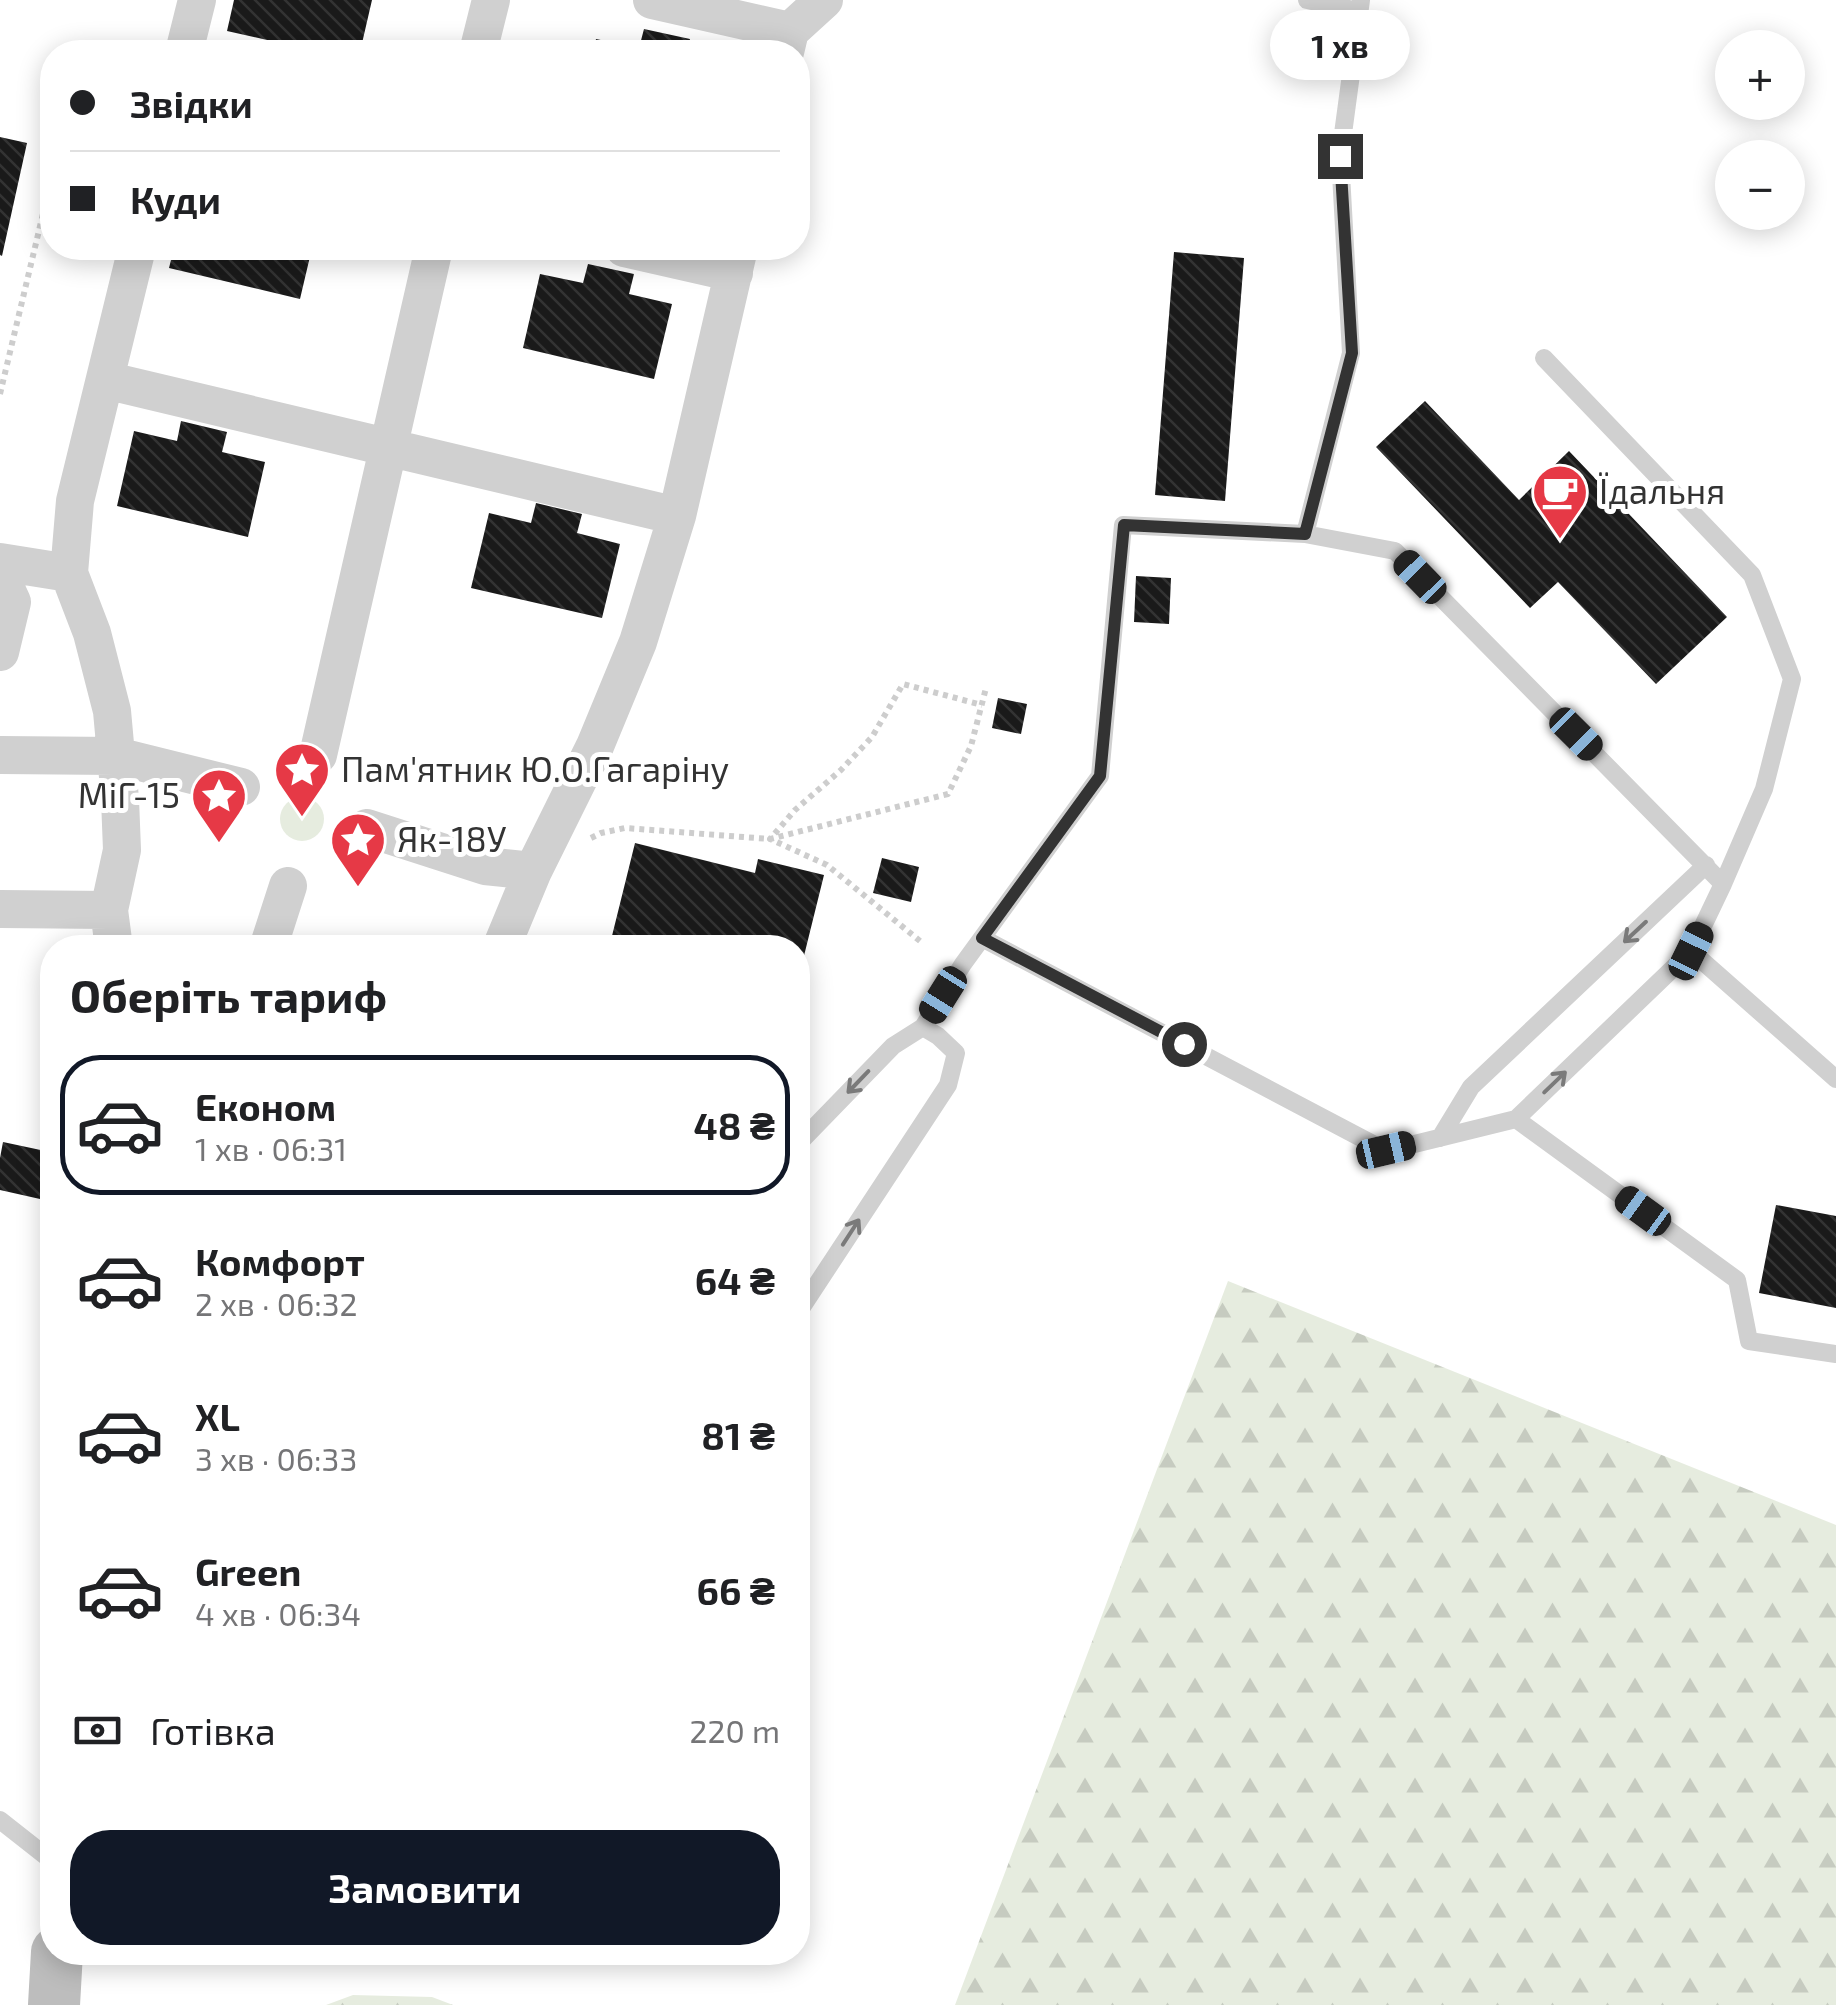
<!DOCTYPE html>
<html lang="uk">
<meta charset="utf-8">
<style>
:root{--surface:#fff;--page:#f2f2f2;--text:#202124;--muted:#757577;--line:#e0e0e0;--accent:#111827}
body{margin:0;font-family:"Exo 2",sans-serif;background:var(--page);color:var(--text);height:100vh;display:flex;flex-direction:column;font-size:38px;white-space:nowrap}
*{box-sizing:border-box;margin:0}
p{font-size:32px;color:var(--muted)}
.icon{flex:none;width:55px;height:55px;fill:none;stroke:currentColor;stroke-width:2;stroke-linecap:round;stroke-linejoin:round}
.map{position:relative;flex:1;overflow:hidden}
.details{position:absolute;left:40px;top:935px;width:770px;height:1030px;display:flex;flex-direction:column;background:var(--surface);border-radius:40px;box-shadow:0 5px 25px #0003}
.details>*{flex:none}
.hud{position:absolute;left:40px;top:40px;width:770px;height:220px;border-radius:40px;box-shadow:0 5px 25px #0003;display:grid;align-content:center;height:220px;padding:0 30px;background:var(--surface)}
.controls{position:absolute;left:1715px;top:30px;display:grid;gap:20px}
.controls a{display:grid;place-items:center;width:90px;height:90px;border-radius:50%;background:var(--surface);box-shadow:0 5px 25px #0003;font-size:50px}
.end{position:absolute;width:45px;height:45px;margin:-22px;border:12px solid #333;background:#fff;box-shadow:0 0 0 5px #fff}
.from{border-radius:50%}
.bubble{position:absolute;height:70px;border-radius:35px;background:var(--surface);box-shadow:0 5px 25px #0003;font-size:32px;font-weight:700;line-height:70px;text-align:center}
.car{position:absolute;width:30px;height:60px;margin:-30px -15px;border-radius:12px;box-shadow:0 0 8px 2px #0007;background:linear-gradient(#222 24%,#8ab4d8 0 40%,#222 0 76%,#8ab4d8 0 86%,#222 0)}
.hud b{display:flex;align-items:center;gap:35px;height:95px;font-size:38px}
.hud b+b{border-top:2px solid var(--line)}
.hud i{width:25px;height:25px;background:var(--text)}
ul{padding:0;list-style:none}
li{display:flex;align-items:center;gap:30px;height:140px;margin:0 20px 15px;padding:0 10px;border:5px solid transparent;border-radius:40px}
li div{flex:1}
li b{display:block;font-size:38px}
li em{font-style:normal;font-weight:700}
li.on{border-color:var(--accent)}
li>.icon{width:90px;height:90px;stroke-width:1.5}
h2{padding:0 30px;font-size:45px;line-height:120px}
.pay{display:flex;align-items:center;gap:25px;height:110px;padding:0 30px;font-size:38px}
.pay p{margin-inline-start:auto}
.primary-button{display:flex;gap:20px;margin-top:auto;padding:20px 30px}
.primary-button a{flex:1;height:115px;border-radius:40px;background:var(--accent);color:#fff;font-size:40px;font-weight:700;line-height:115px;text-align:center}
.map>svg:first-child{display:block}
</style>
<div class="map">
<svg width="1836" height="2005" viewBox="0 0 1836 2005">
<defs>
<pattern id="forest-firs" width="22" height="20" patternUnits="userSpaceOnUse" patternTransform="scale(2.5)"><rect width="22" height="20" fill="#e6ecdf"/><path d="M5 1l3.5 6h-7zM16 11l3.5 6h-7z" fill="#c6cbc0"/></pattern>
<pattern id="building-back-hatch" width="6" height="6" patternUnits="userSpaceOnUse" patternTransform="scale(2.5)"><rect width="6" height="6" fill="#1a1a1a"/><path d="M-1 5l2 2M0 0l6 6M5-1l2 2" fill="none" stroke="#333"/></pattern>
</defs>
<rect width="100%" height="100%" fill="#fff"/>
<path fill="#e6ecdf" d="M280 819a22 22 0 1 1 44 0a22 22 0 1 1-44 0Z"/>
<path fill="url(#forest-firs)" d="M1228,1281l608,244v480h-881z
M353,1995l79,2 21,8h-127z"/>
<path fill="url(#building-back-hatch)" d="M234,0h138l-12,52h-40l-93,-21z
M644,29l46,10 -3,13h-94l3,-13 43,9z
M0,137l27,6 -25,113 -2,-1z
M174,248h138l-12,51 -131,-31z
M1174,252l70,6 -19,243 -70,-6z
M588,264l46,10 -5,20 43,10 -18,75 -131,-31 17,-74 43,9z
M1425,401l94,99 50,-49 158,166 -71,67 -98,-102 -28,26 -154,-161z
M181,421l46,11 -5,20 43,10 -17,75 -131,-31 17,-75 43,10z
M536,503l46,11 -5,19 43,11 -18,74 -131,-30 18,-75 42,10z
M1136,576l35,2 -2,46 -35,-2z
M998,698l29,6 -6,30 -29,-6z
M635,843l120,30 3,-14 66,16 -25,101 -1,-28h-189z
M882,858l37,9 -8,35 -38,-9z
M3,1142l47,10 -10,47 -40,-9v-32z
M1776,1205l60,11v92l-77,-15z"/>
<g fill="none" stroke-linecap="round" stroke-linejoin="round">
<path stroke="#cdcdcd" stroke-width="6" stroke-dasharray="5 5" stroke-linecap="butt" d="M0,394l52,-218
M591,838l10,-5 24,-5 145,11 178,-45 23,-48 15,-58
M920,941l-93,-76 -57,-26 25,-29 46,-40 31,-33 31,-53 79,21"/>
<path stroke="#d0d0d0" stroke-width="18" d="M1307,0l51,11
M1361,0l-21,156 11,197 -46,181 90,17 328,333 41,-95 28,-110 -40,-104 -208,-217
M1723,884l-32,67 145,128
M982,938l404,213 130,-32 175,-168
M1516,1119l221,161 12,61 87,13
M1440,1138l31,-51 235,-222
M798,1144l95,-98 30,-19 40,-63 137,-188 23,-251 182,9
M798,1313l150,-228 8,-32 -18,-17 -15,-9
M0,1820l52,41"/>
<path stroke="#d0d0d0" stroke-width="38" d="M652,0l138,31
M184,52l13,-52
M478,52l13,-52
M785,52l5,-21 34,-31
M624,248l110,25
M105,380l572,136
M0,562l69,11
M0,576l12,26 -12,50
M0,755l116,1 125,31
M318,755l116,-507
M367,828l118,38 48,5
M0,909l109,1
M114,948l-5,-38 13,-60 -2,-51 -8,-88 -20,-78 -23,-60 6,-72 62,-253
M268,948l20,-62
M501,948l32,-77 62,-125 43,-104 39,-126 62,-268"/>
<path stroke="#bdbdbd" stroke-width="52" d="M54,2005l3,-53"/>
</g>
<defs><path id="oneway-shaft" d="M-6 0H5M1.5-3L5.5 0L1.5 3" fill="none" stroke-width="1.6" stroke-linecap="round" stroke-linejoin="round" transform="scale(2.5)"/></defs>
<g stroke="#7a7a7a">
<use href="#oneway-shaft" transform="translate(1635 932) rotate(137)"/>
<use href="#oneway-shaft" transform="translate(858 1082) rotate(134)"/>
<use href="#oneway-shaft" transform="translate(1555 1082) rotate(-44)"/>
<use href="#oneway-shaft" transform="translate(851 1232) rotate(-57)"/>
</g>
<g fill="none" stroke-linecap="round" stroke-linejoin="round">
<path stroke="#333" stroke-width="12" d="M1184,1044l-202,-106 118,-162 24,-251 181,9 47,-181 -12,-197"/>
</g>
<defs>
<g id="cafe-pin" transform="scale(2.875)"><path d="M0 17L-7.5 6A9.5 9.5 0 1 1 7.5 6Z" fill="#e63946" stroke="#fff"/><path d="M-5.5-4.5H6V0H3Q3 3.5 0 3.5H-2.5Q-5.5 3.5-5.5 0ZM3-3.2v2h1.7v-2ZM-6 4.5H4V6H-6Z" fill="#fff"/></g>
<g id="sight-pin" transform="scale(2.875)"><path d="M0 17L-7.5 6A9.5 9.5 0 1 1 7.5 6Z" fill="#e63946" stroke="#fff"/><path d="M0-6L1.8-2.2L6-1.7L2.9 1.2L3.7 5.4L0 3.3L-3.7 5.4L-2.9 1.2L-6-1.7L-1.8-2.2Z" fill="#fff"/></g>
</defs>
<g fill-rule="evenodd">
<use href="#cafe-pin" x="1560" y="492"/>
<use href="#sight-pin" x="302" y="770"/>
<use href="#sight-pin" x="219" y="796"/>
<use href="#sight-pin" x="358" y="840"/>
</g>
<g text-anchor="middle" stroke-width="10" stroke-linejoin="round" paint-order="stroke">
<g font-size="35" fill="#333" stroke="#fff" text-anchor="start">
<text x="1599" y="504">Їдальня</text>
<text x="341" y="782">Пам'ятник Ю.O.Гагаріну</text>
<text x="180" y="808" text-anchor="end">МіГ-15</text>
<text x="397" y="852">Як-18У</text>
</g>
</g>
</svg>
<div class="controls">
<a>+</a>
<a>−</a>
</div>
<i class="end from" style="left:1184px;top:1044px"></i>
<i class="end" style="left:1340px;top:156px"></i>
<div class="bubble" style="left:1270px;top:10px;width:140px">1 хв</div>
<i class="car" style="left:1420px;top:577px;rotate:316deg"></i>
<i class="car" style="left:1576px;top:734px;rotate:135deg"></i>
<i class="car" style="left:1691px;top:951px;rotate:26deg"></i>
<i class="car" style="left:943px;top:995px;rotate:212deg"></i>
<i class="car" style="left:1386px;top:1150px;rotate:77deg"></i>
<i class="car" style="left:1643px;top:1211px;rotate:306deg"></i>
<div class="hud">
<b><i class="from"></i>Звідки</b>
<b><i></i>Куди</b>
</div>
<section class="details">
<h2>Оберіть тариф</h2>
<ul>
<li class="on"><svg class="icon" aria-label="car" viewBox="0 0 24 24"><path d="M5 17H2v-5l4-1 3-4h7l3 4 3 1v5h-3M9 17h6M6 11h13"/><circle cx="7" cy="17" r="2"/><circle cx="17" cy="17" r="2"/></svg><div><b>Економ</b><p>1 хв · 06:31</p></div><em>48 ₴</em></li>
<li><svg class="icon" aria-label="car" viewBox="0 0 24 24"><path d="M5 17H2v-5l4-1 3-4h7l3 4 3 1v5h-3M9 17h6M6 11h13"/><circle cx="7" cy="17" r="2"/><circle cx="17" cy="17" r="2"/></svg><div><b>Комфорт</b><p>2 хв · 06:32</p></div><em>64 ₴</em></li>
<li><svg class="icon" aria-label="car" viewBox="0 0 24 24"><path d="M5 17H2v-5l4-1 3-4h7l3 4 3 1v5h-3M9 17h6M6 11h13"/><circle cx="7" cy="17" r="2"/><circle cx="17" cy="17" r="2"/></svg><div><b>XL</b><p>3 хв · 06:33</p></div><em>81 ₴</em></li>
<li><svg class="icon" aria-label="car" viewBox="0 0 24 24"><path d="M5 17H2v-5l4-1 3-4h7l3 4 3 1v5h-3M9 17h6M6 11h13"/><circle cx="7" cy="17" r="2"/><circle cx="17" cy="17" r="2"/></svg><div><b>Green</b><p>4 хв · 06:34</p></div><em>66 ₴</em></li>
</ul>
<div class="pay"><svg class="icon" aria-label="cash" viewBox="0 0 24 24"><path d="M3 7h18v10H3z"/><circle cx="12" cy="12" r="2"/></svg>Готівка<p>220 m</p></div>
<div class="primary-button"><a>Замовити</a></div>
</section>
</div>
